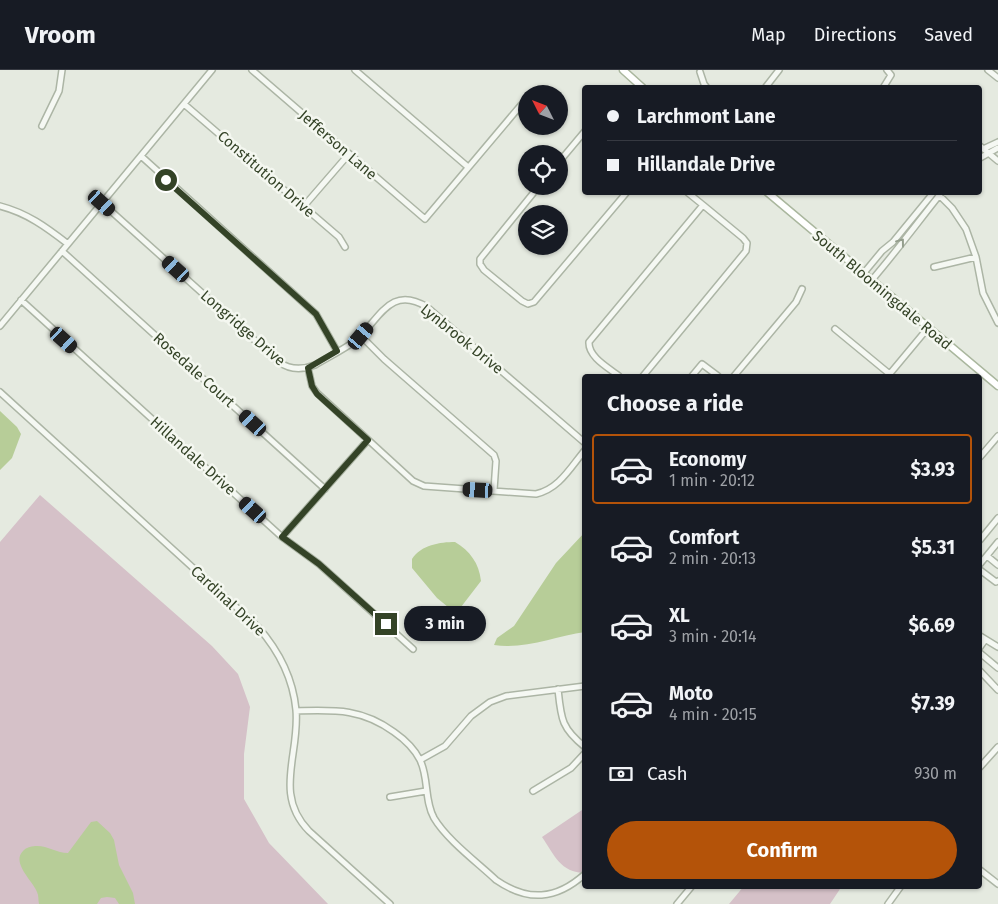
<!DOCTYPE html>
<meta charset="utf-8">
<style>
:root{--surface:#171b24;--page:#20242c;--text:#f1f3f6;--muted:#9ea1a6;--line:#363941;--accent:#b45309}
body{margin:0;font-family:"Fira Sans",sans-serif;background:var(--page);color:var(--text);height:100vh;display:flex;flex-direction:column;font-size:19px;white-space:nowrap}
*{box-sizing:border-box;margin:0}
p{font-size:16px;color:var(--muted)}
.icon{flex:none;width:28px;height:28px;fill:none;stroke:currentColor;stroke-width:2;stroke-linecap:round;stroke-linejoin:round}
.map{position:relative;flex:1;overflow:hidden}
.drawer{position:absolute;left:582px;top:304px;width:400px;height:515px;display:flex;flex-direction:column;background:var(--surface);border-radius:5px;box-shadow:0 1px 4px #0004}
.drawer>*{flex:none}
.banner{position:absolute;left:582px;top:15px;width:400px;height:110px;border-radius:5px;box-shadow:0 1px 4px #0004;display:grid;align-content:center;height:110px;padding:0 25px;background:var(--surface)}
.needle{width:32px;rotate:312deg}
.buttons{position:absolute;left:518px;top:15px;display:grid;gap:10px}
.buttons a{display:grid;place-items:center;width:50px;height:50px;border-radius:50%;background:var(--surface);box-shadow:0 1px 4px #0004;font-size:25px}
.end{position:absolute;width:22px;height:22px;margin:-11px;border:6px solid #344327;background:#fff;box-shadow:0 0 0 2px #fff}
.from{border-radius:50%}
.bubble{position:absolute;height:35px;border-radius:18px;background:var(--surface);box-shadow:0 1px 4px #0004;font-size:16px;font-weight:700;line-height:35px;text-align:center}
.car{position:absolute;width:15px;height:30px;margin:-15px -8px;border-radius:6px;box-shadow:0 0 4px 1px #0007;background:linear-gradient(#222 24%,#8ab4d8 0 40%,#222 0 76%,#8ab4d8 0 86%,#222 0)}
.banner b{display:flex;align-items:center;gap:18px;height:48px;font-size:19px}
.banner b+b{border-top:1px solid var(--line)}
.banner i{width:12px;height:12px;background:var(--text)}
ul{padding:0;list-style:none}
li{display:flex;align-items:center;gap:15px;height:70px;margin:0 10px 8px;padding:0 15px;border:2px solid transparent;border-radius:5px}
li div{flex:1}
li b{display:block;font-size:19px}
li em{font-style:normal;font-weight:700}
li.on{border-color:var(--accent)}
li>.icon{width:45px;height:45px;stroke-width:1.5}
h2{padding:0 25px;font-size:22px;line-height:60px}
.pay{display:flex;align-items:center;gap:12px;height:55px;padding:0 25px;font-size:19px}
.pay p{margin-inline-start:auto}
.action{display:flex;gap:10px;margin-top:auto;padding:10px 25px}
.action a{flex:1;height:58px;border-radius:30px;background:var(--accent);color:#fff;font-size:20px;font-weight:700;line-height:58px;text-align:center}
header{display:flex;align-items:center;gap:30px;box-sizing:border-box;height:70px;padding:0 25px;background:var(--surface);border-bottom:1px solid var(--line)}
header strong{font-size:24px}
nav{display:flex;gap:28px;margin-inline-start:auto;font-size:18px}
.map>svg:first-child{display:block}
</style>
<header>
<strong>Vroom</strong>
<nav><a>Map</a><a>Directions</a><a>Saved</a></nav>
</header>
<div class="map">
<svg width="998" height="834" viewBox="0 0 998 834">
<rect width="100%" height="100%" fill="#e5eae0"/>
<path fill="#d5c1c8" d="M40,425l172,151 26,28 12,33 -6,47v45l25,44 59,61h-328v-362z
M585,738v65c-25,-1 -30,-17 -43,-36z
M744,816h98l-12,18h-101z"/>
<path fill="#b7cd98" d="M0,341l17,16 4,7 -9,24 -12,12z
M585,462v100c-28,4 -62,18 -91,13l3,-7 17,-12 42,-63z
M455,472c15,9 24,21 26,39l-20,26h-13l-11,-9 -25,-30v-9c9,-14 28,-17 43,-17z
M97,751l13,12 4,7 5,25 14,28 2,11h-16l-4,-6 -8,-1 -6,1 -4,6h-58c-1,-4 0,-8 -2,-12 -4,-11 -26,-29 -14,-41 3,-4 10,-5 14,-5 11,0 20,7 31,7l20,-27 3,-4z"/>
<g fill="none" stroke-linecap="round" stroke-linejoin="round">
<g stroke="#acb5a5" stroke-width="8">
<path id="minor" d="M252,0l173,149 96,-114
M355,0l113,97
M988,0l10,8
M700,2l4,12 3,4
M765,18l14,-18
M883,18l8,-13 -4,-5
M184,34l155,133 6,10
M42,56l17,-35 3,-21
M980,76l18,15
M983,79l15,-7
M141,86l175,158 21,37
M980,88l18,-10
M559,92l26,-31
M539,116l-59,73v5l4,6 38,31 6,3 6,-2 93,-110
M687,122l16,13
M936,122l16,16 14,21 10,28 7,36 15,30
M102,133l177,159c11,8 23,8 36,3 13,-8 28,-15 40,-24 24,-20 34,-57 72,-34l158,136
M0,136c27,7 46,21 68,38
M304,136l45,-52
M62,181l263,238
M934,197l42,-10
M863,204l19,-23 11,-9 41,-50
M871,211c25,-29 47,-59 71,-89
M21,230l261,237 37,27 94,85
M0,256l212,-256
M835,259l57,47
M361,266l23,23 110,96 2,6 -2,29
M308,298l4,18 5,7 96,88 11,5 112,8c23,-5 34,-26 49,-44
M619,306c-10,-8 -31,-19 -30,-34l114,-137 40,33 4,5 -1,8 -103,125
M692,306l10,-12 16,12
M734,306l62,-74 6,-13
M888,306l40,-48
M0,322l258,235c21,24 35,51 38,83 4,44 -23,84 13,121l81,73
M980,387l18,-21
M282,467l86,-97
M980,470l18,-22
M987,486l11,9
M980,494l18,-22
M980,500l16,12 2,-1
M980,566l18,11
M980,577l5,-7
M980,583l18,15
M980,601l18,19
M558,619c3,29 3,39 27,58
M296,641c38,-1 65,-3 98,21 10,7 20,16 26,28 9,18 4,40 14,58 13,22 44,45 62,62 32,22 60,20 89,-6
M420,690l25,-14 26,-30 19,-14 16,-6 79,-10
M980,697l18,-20
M533,721l38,-23 14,-15
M390,727l36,-6
M980,800l18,14
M677,834l15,-18
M888,834l13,-18"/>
</g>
<g stroke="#aab79e" stroke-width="9">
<path id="major" d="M623,0l20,18
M767,122l231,194"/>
</g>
<use href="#minor" stroke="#f5f8f3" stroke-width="5"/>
<use href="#major" stroke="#fff" stroke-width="6"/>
</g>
<defs><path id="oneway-chevron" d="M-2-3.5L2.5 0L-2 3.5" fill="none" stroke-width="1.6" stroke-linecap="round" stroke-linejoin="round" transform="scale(1.25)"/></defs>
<use stroke="#949e8d" href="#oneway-chevron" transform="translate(901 172) rotate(-53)"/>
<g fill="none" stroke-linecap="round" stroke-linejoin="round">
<path stroke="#344327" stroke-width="6" d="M166,110l150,134 21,37 -29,17 4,18 5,8 51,46 -86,97 37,27 67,60"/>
</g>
<g text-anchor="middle" stroke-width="5" stroke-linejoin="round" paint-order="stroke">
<g font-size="15" fill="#344327" stroke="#f4f7f0">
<text transform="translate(338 75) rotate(41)" y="5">Jefferson Lane</text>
<text transform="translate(266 104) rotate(41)" y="5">Constitution Drive</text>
<text transform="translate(882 220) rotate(40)" y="5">South Bloomingdale Road</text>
<text transform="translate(243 258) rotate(41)" y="5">Longridge Drive</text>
<text transform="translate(462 269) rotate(39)" y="5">Lynbrook Drive</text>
<text transform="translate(194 300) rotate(42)" y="5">Rosedale Court</text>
<text transform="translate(193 386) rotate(42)" y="5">Hillandale Drive</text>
<text transform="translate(228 531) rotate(43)" y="5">Cardinal Drive</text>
</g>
</g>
</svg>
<div class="buttons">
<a><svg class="needle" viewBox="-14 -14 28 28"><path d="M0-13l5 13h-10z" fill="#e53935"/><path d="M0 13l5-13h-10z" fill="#9ea1a6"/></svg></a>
<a><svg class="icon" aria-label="locate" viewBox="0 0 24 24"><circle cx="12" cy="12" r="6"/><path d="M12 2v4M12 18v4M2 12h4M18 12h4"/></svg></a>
<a><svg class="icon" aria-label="layers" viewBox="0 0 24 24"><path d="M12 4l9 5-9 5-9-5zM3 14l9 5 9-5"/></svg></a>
</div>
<i class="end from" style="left:166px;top:110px"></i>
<i class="end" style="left:386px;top:554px"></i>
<div class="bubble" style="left:404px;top:536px;width:82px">3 min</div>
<i class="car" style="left:102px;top:133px;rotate:132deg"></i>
<i class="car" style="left:176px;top:199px;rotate:312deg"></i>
<i class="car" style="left:361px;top:266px;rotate:40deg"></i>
<i class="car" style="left:64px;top:270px;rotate:132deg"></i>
<i class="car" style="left:253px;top:353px;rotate:312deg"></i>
<i class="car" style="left:478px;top:420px;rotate:273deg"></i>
<i class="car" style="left:253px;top:440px;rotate:312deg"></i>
<div class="banner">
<b><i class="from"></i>Larchmont Lane</b>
<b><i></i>Hillandale Drive</b>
</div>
<section class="drawer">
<h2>Choose a ride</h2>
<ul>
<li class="on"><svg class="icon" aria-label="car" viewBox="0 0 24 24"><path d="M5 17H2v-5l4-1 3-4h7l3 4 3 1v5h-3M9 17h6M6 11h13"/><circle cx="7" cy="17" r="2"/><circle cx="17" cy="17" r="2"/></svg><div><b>Economy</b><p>1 min · 20:12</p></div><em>$3.93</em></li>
<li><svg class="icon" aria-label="car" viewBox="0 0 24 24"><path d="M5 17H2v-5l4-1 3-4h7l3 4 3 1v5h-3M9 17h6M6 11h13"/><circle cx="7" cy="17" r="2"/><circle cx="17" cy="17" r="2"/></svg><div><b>Comfort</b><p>2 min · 20:13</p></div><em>$5.31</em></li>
<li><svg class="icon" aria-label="car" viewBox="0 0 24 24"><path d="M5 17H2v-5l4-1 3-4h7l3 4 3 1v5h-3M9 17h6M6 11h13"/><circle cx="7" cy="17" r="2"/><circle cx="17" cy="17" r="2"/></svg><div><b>XL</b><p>3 min · 20:14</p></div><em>$6.69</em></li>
<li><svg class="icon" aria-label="car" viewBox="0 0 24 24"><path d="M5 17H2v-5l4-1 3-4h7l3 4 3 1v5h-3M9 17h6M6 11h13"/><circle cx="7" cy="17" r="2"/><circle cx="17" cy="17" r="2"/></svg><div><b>Moto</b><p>4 min · 20:15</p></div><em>$7.39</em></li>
</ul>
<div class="pay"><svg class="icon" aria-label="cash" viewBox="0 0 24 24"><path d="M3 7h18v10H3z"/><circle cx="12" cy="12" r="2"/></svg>Cash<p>930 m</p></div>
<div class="action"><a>Confirm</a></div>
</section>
</div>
